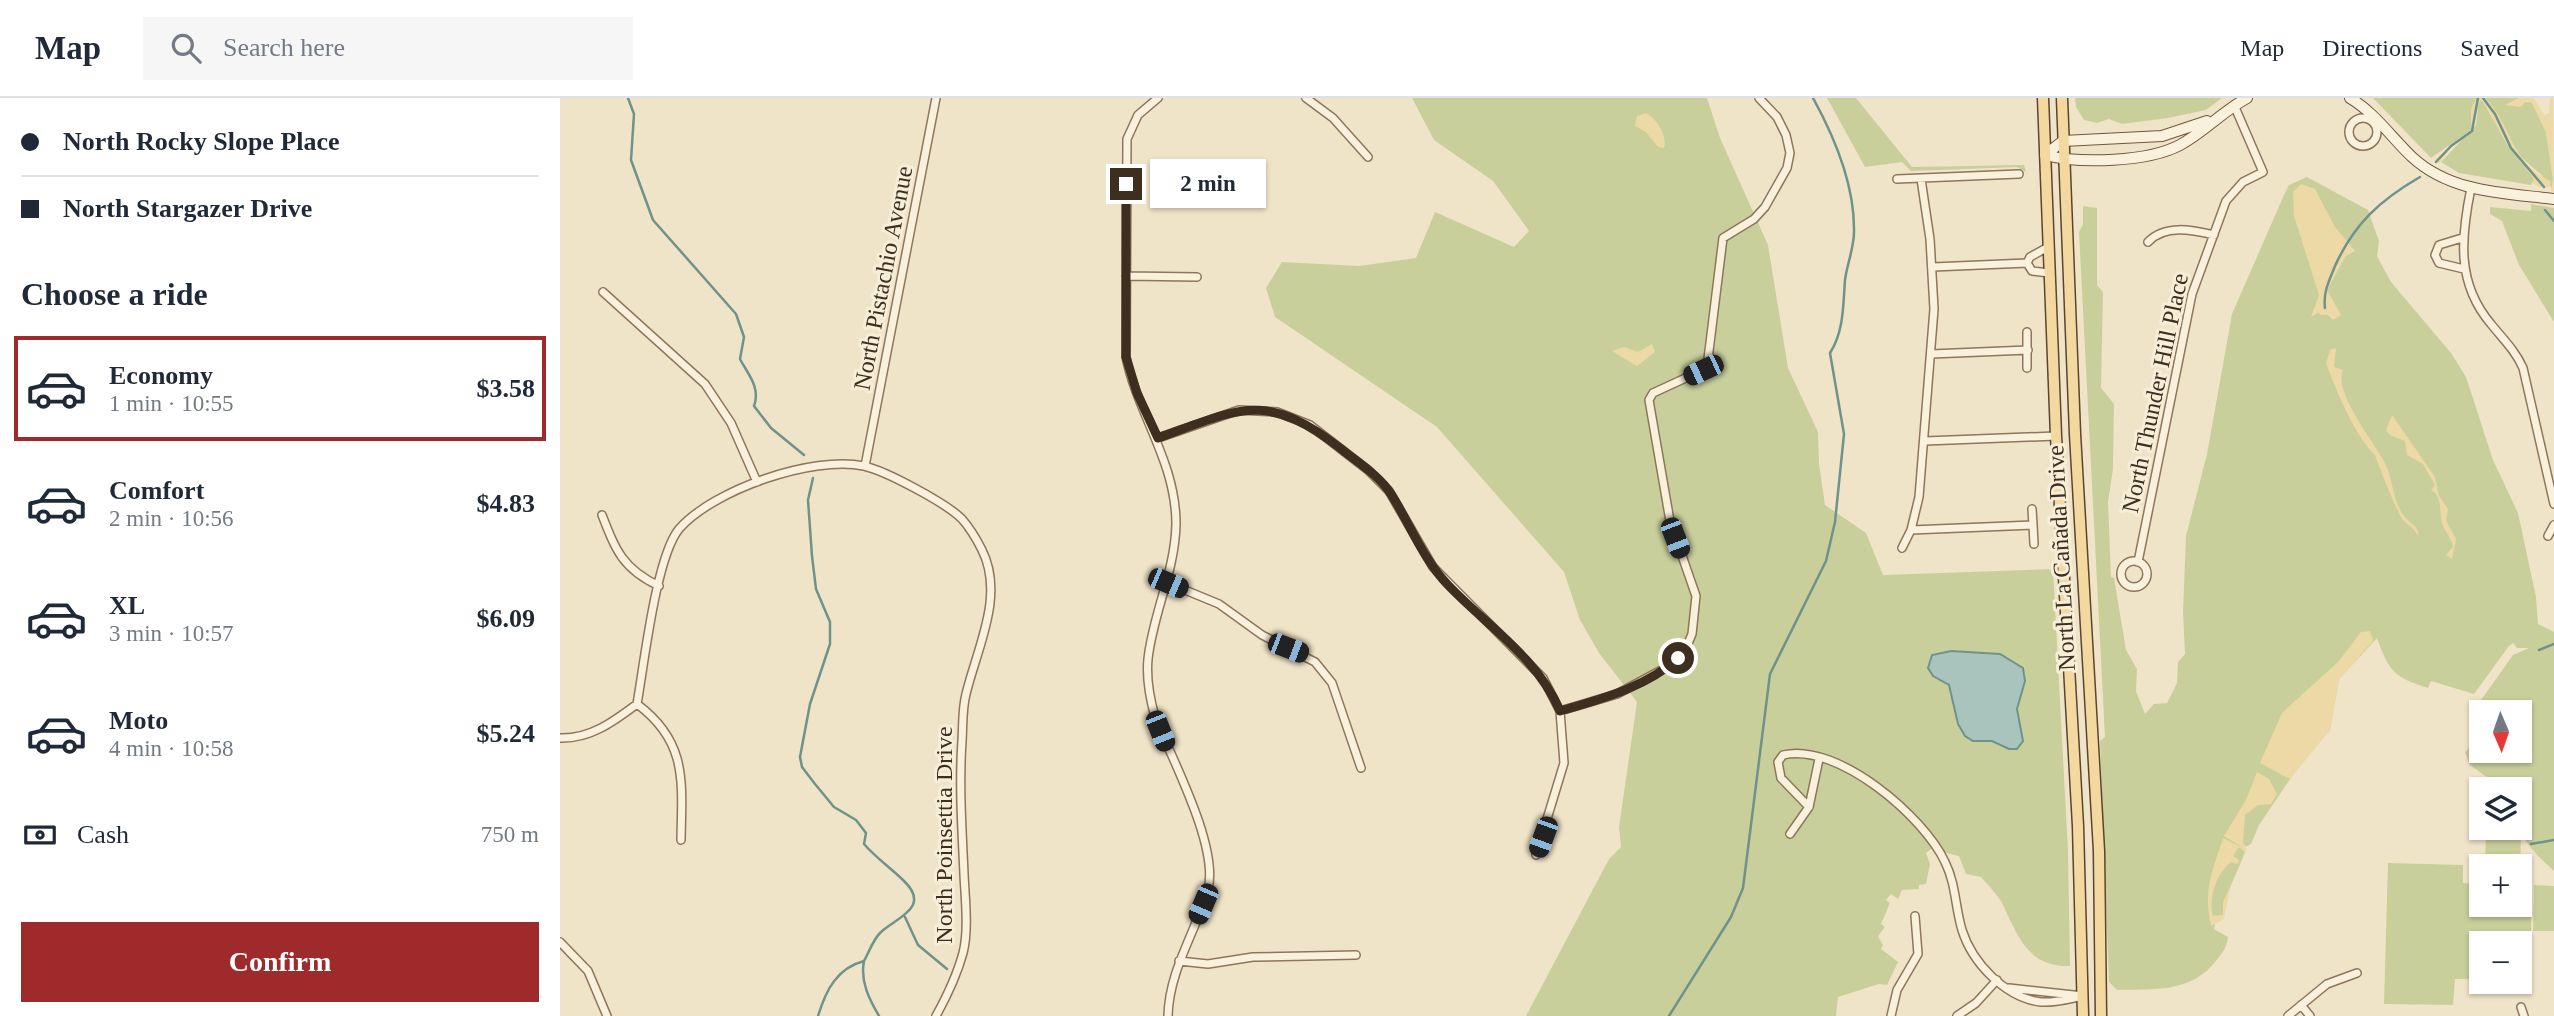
<!DOCTYPE html>
<meta charset="utf-8">
<style>
:root{--surface:#fff;--page:#f6f6f7;--text:#1f2937;--muted:#747a83;--line:#e0e1e3;--accent:#9e2a2b}
body{margin:0;font-family:"Times New Roman",serif;background:var(--page);color:var(--text);height:100vh;display:flex;flex-direction:column;font-size:26px;white-space:nowrap}
*{box-sizing:border-box;margin:0}
p{font-size:23px;color:var(--muted)}
.icon{flex:none;width:38px;height:38px;fill:none;stroke:currentColor;stroke-width:2;stroke-linecap:round;stroke-linejoin:round}
.map{position:relative;flex:1;overflow:hidden}
.side{display:flex;flex-direction:column;background:var(--surface);width:560px}
.side>*{flex:none}
.guide{display:grid;align-content:center;height:154px;padding:0 21px;background:var(--surface)}
.needle{width:46px;rotate:178deg}
.buttons{position:absolute;left:1909px;top:602px;display:grid;gap:14px}
.buttons a{display:grid;place-items:center;width:63px;height:63px;border-radius:0px;background:var(--surface);box-shadow:0 2px 5px #0004;font-size:35px}
.end{position:absolute;width:32px;height:32px;margin:-16px;border:9px solid #3d2e20;background:#fff;box-shadow:0 0 0 4px #fff}
.from{border-radius:50%}
.bubble{position:absolute;height:49px;border-radius:0px;background:var(--surface);box-shadow:0 2px 5px #0004;font-size:23px;font-weight:800;line-height:49px;text-align:center}
.car{position:absolute;width:21px;height:42px;margin:-21px -10px;border-radius:9px;box-shadow:0 0 5px 2px #0007;background:linear-gradient(#222 24%,#8ab4d8 0 40%,#222 0 76%,#8ab4d8 0 86%,#222 0)}
.guide b{display:flex;align-items:center;gap:24px;height:66px;font-size:26px}
.guide b+b{border-top:2px solid var(--line)}
.guide i{width:18px;height:18px;background:var(--text)}
ul{padding:0;list-style:none}
li{display:flex;align-items:center;gap:21px;height:105px;margin:0 14px 10px;padding:0 7px;border:4px solid transparent;border-radius:0px}
li div{flex:1}
li b{display:block;font-size:26px}
li em{font-style:normal;font-weight:800}
li.current{border-color:var(--accent)}
li>.icon{width:63px;height:63px;stroke-width:1.5}
h2{padding:0 21px;font-size:32px;line-height:84px}
.pay{display:flex;align-items:center;gap:18px;height:77px;padding:0 21px;font-size:26px}
.pay p{margin-inline-start:auto}
.button{display:flex;gap:14px;margin-top:auto;padding:14px 21px}
.button a{flex:1;height:80px;border-radius:0px;background:var(--accent);color:#fff;font-size:28px;font-weight:800;line-height:80px;text-align:center}
header{display:flex;align-items:center;gap:42px;box-sizing:border-box;height:98px;padding:0 35px;background:var(--surface);border-bottom:2px solid var(--line)}
header strong{font-size:33px}
nav{display:flex;gap:38px;margin-inline-start:auto;font-size:24px}
.search{width:490px;height:63px;background:var(--page);display:flex;align-items:center;gap:18px;box-sizing:border-box;padding:0 24px;border-radius:0px;color:var(--muted);font-size:26px}
main{display:flex;flex:1;min-height:0}
.map>svg:first-child{display:block}
</style>
<header>
<strong>Map</strong>
<div class="search"><svg class="icon" aria-label="search" viewBox="0 0 24 24"><circle cx="10" cy="10" r="6"/><path d="M15 15l6 6"/></svg>Search here</div>
<nav><a>Map</a><a>Directions</a><a>Saved</a></nav>
</header>
<main>
<section class="side">
<div class="guide">
<b><i class="from"></i>North Rocky Slope Place</b>
<b><i></i>North Stargazer Drive</b>
</div>
<h2>Choose a ride</h2>
<ul>
<li class="current"><svg class="icon" aria-label="car" viewBox="0 0 24 24"><path d="M5 17H2v-5l4-1 3-4h7l3 4 3 1v5h-3M9 17h6M6 11h13"/><circle cx="7" cy="17" r="2"/><circle cx="17" cy="17" r="2"/></svg><div><b>Economy</b><p>1 min · 10:55</p></div><em>$3.58</em></li>
<li><svg class="icon" aria-label="car" viewBox="0 0 24 24"><path d="M5 17H2v-5l4-1 3-4h7l3 4 3 1v5h-3M9 17h6M6 11h13"/><circle cx="7" cy="17" r="2"/><circle cx="17" cy="17" r="2"/></svg><div><b>Comfort</b><p>2 min · 10:56</p></div><em>$4.83</em></li>
<li><svg class="icon" aria-label="car" viewBox="0 0 24 24"><path d="M5 17H2v-5l4-1 3-4h7l3 4 3 1v5h-3M9 17h6M6 11h13"/><circle cx="7" cy="17" r="2"/><circle cx="17" cy="17" r="2"/></svg><div><b>XL</b><p>3 min · 10:57</p></div><em>$6.09</em></li>
<li><svg class="icon" aria-label="car" viewBox="0 0 24 24"><path d="M5 17H2v-5l4-1 3-4h7l3 4 3 1v5h-3M9 17h6M6 11h13"/><circle cx="7" cy="17" r="2"/><circle cx="17" cy="17" r="2"/></svg><div><b>Moto</b><p>4 min · 10:58</p></div><em>$5.24</em></li>
</ul>
<div class="pay"><svg class="icon" aria-label="cash" viewBox="0 0 24 24"><path d="M3 7h18v10H3z"/><circle cx="12" cy="12" r="2"/></svg>Cash<p>750 m</p></div>
<div class="button"><a>Confirm</a></div>
</section>
<div class="map">
<svg width="1994" height="918" viewBox="0 0 1994 918">
<rect width="100%" height="100%" fill="#f0e4c8"/>
<path fill="#c9cf9b" fill-rule="evenodd" d="M852,0h295l13,40 48,107 20,123 30,64 1,32 6,41 41,28 17,42 170,-6 15,282 2,115c-43,1 -52,-30 -68,-63 -5,-9 -14,-18 -21,-26l-15,-3 -7,-18 -28,-7 -5,4 4,11 -4,20 -7,1v4l-17,1 -4,9 -7,-5 -5,6 4,3 -9,21 4,3 -7,9 5,9 -2,4 17,13 -11,23 -8,-1 -41,13 -2,19h-310l83,-157 12,-12 -2,-20 18,-125 -38,-49 -19,-33 -16,-48 -127,-145 -162,-110 -9,-29 16,-26 77,4 57,-8 19,-46 79,35 15,-16 -36,-50 -59,-41z
M1267,0h29l56,69 112,-2 2,7 -9,-5 -106,4 -9,-9 -37,5z
M1515,0h147l-16,12 -38,8 -46,6 -13,-5 -12,4 -13,-3 -8,-13z
M1813,0h104l-6,11v21l-40,28z
M1925,0h34l-7,4h20l14,30 7,47 -1,10c-7,-16 -30,-27 -41,-43 -10,-17 -12,-33 -26,-48z
M1919,1l4,2 24,43 28,35 -4,6 -72,-12 -18,-11 35,-37z
M1747,79l61,33 11,31 -2,15 14,26 60,71 15,24 27,83 25,53 18,84 2,27 16,8v239c-36,-33 -34,-35 -34,-82h-30l1,-9 -21,-15 -5,-13 7,-6 2,-36 39,-55 16,-7h-12l-4,-5 -4,3 -35,48 -43,-13 -3,7c-35,-11 -39,-17 -51,-50l-38,41 -9,51 -29,33 -42,62 -8,19 -8,4 2,4c-8,22 -20,41 -22,63l-6,1 -3,13 14,8c-1,11 -6,16 -12,24 -25,32 -62,28 -99,29l-8,-8 -9,-241 5,-4 -26,-505 4,-8v-18l14,2v77l6,7 -2,96 13,16 -1,65 -5,33 3,75 3,1 12,72 11,19 -1,22 9,23 9,-10 13,-1 10,-20 1,-21 7,-8 -2,-42 3,-76 21,-82 25,-140 52,-119 5,-10zM1922,614h38v39h-38z
M1971,106l23,4v114l-35,-57 -17,-44 -12,-7v-7l41,4z
M1926,735h35l-1,47v-14h-35z
M1828,765l75,2v18l18,1 1,21h38v-20l12,1 -2,94h-10v-37h-38l-1,36h-26l-2,26 -69,-1z
M1974,787l20,1v45h-21z"/>
<path fill="#ecd9a5" d="M1917,0h8c28,27 22,61 65,83v6h-12l-6,-5 2,-3 -27,-36 -26,-44 -6,14 -2,18 -21,16 -14,17 -4,-4 37,-30v-21z
M1959,0h15l10,17 5,-2 1,-15h3l1,94 -3,-1 2,-12 -7,-47 -14,-29 -5,-2 -7,6 -15,-2z
M1086,15c11,5 22,25 18,35l-6,-1 -12,-15 -11,-6 2,-10z
M1741,86l14,5 20,38 20,24 -9,5 -19,34 14,25 -8,5 -5,-5h-8l-1,-3 -8,5 8,-22 -25,-79 -1,-24z
M1092,246l3,8 -18,14 -25,-15 12,-4 14,5z
M1776,250l-2,19 9,3c-10,23 32,73 43,95 7,16 7,37 18,51 6,8 16,11 14,20 -4,-8 -9,-10 -15,-16 -4,-3 -27,-61 -28,-65 -18,-15 -40,-67 -49,-92l4,-13z
M1832,317l43,62 4,19 9,13 -2,11 10,19 -4,20 -6,-4 7,-8c-2,-10 -6,-13 -10,-21 -5,-12 1,-29 -12,-36l4,-5 -12,-21 -16,-9 -2,-14 -15,-6 -4,-5z
M1810,533l3,10 -34,38 -9,51 -40,49 -30,-16 22,-50 56,-51 23,-30z
M1697,674l12,7 8,15 -6,10 -13,1 -13,10 -2,28 4,6 -2,3 -6,-5 -6,9 6,4 -2,4 -6,-2c-15,12 -23,36 -18,54l10,-1v-13l8,-17 -7,34 -13,7c-8,-37 1,-53 12,-88l22,11 -21,-13 22,-36z"/>
<path fill="#a9c4bc" stroke="#6f938a" stroke-width="2" d="M1391,553l49,3 23,14 2,13 -8,28 6,32 -6,8h-8l-17,-8h-19l-8,-5 -7,-12 -9,-39 -16,-9 -5,-8 4,-13z"/>
<g fill="none" stroke-linecap="round" stroke-linejoin="round">
<path stroke="#6f938a" stroke-width="2.5" d="M68,0l6,16 -3,46 22,60 83,94 8,23 -4,22c7,14 21,28 14,47l17,22 33,27
M1923,0l12,16 16,34 33,39
M1876,64l15,-16 21,-15 6,-33
M1985,112l9,11
M1765,210c-2,-16 4,-27 10,-42 19,-42 45,-66 85,-89
M253,380l-5,22 4,56 4,33 14,33v22l-20,60 -10,53 2,10 13,17 19,23 22,13 10,13 -2,11c12,14 27,24 40,37 28,27 -9,37 -24,52 -7,7 -11,19 -16,28 -27,7 -38,29 -46,55
M1979,552l15,-6
M1971,746l23,-4
M345,819l13,28 29,24
M304,863c-4,20 5,38 15,55
M1109,918l62,-99 12,-29 27,-214 56,-113 9,-39 9,-88 -14,-81c14,-22 13,-47 15,-73 2,-16 9,-32 9,-48 1,-47 -19,-94 -41,-134"/>
<g stroke="#8d765c" stroke-width="10">
<path id="street" d="M598,0l-20,17 -11,24 -1,218c12,58 50,105 50,167 -1,48 -23,89 -28,135 -2,20 2,40 7,58 17,42 64,130 53,172 -12,43 -39,81 -40,127
M746,0l27,20 35,39
M1789 34a14 14 0 1 1 28 0a14 14 0 1 1-28 0Z
M1337,81l122,-5
M1911,90c-10,49 -15,95 20,136 12,15 24,26 32,44l31,136
M1902,140l-23,7 -4,10 4,8 25,6
M1588,144c17,-18 44,-12 66,-7
M1488,149l-18,10 -3,6 5,8 17,2
M1373,169l94,-4
M566,178l71,1
M43,194l102,92 26,39 26,59
M1467,234v36
M1371,256l97,-4
M598,340l81,-28 38,2 33,13 58,45 21,21 44,76 110,111 17,33 4,52 -28,92
M1365,343l131,-5
M305,368l71,-368
M1472,411l1,16
M42,417c14,36 21,54 57,71
M1351,432l122,-5 1,19
M1988,438l6,-11
M1342,450l9,-18 8,-33 15,-188 -4,-70 -9,-60
M1561 476a13 13 0 1 1 26 0a13 13 0 1 1-26 0Z
M1578,464l54,-268 34,-93 17,-19 20,-10 -29,-67
M608,485l51,21 43,31 53,27 17,21 29,85
M77,606c51,38 45,78 44,136
M1000,613l57,-17 52,-28 18,-20 5,-12 4,-38 -26,-75 -21,-121 4,-7 50,-23 5,-11 15,-121 31,-19 11,-12 22,-39 3,-15 -4,-18 -9,-18 -18,-19
M0,640c30,1 53,-16 77,-34 7,-39 19,-147 42,-175 34,-39 134,-74 185,-63 22,5 82,37 98,53 7,8 15,21 20,31 23,46 -5,98 -16,144 -4,15 -3,32 -4,47 -3,44 0,88 2,133 1,24 5,55 -1,79 -6,22 -16,43 -27,63
M1249,709l-28,-29 -3,-16 5,-7c55,-13 141,62 162,107 11,22 10,45 17,68 10,32 43,68 79,72 14,1 28,-3 42,-6l-74,-8
M1230,736l19,-27 10,-48
M0,844l28,29 19,45
M619,863l29,3 45,-7 103,-2
M1741,907l9,11
M1961,909l3,9
M1331,918l6,-26 21,-36 -3,-38
M1397,918l19,-13 21,-23
M1728,918l39,-32 30,-11"/>
</g>
<g stroke="#6f573f" stroke-width="12">
<path id="secondary" d="M1790,0c25,15 41,39 62,59 39,36 93,36 142,42
M1485,57c35,9 103,7 135,-10 24,-13 43,-34 67,-47
M1485,57l18,-14 99,-5 45,-15"/>
</g>
<g stroke="#5b4430" stroke-width="13">
<path id="primary" d="M1483,0l13,338 22,390 5,190
M1502,0l13,336 24,417 2,165"/>
</g>
<use href="#street" stroke="#faf1dc" stroke-width="7"/>
<use href="#secondary" stroke="#faf1dc" stroke-width="10"/>
<use href="#primary" stroke="#f3d9a0" stroke-width="10"/>
</g>
<g fill="none" stroke-linecap="round" stroke-linejoin="round">
<path stroke="#3d2e20" stroke-width="9" d="M566,86v173l11,36 21,45c81,-29 107,-48 182,10 17,14 39,27 51,46 19,30 32,65 57,91 39,41 89,72 112,126 41,-12 87,-24 118,-53"/>
</g>
<g text-anchor="middle" stroke-width="6" stroke-linejoin="round" paint-order="stroke">
<g font-size="24" fill="#3d2e20" stroke="#f7eed8">
<text transform="translate(323 180) rotate(-79)" y="8">North Pistachio Avenue</text>
<text transform="translate(1595 295) rotate(-78)" y="8">North Thunder Hill Place</text>
<text transform="translate(1501 460) rotate(-93)" y="8">North La Cañada Drive</text>
<text transform="translate(384 737) rotate(-90)" y="8">North Poinsettia Drive</text>
</g>
</g>
</svg>
<div class="buttons">
<a><svg class="needle" viewBox="-14 -14 28 28"><path d="M0-13l5 13h-10z" fill="#e53935"/><path d="M0 13l5-13h-10z" fill="#747a83"/></svg></a>
<a><svg class="icon" aria-label="layers" viewBox="0 0 24 24"><path d="M12 4l9 5-9 5-9-5zM3 14l9 5 9-5"/></svg></a>
<a>+</a>
<a>−</a>
</div>
<i class="end from" style="left:1118px;top:560px"></i>
<i class="end" style="left:566px;top:86px"></i>
<div class="bubble" style="left:590px;top:61px;width:116px">2 min</div>
<i class="car" style="left:1143px;top:272px;rotate:245deg"></i>
<i class="car" style="left:1115px;top:440px;rotate:159deg"></i>
<i class="car" style="left:608px;top:485px;rotate:113deg"></i>
<i class="car" style="left:728px;top:550px;rotate:111deg"></i>
<i class="car" style="left:600px;top:633px;rotate:158deg"></i>
<i class="car" style="left:983px;top:739px;rotate:200deg"></i>
<i class="car" style="left:643px;top:806px;rotate:203deg"></i>
</div>
</main>
